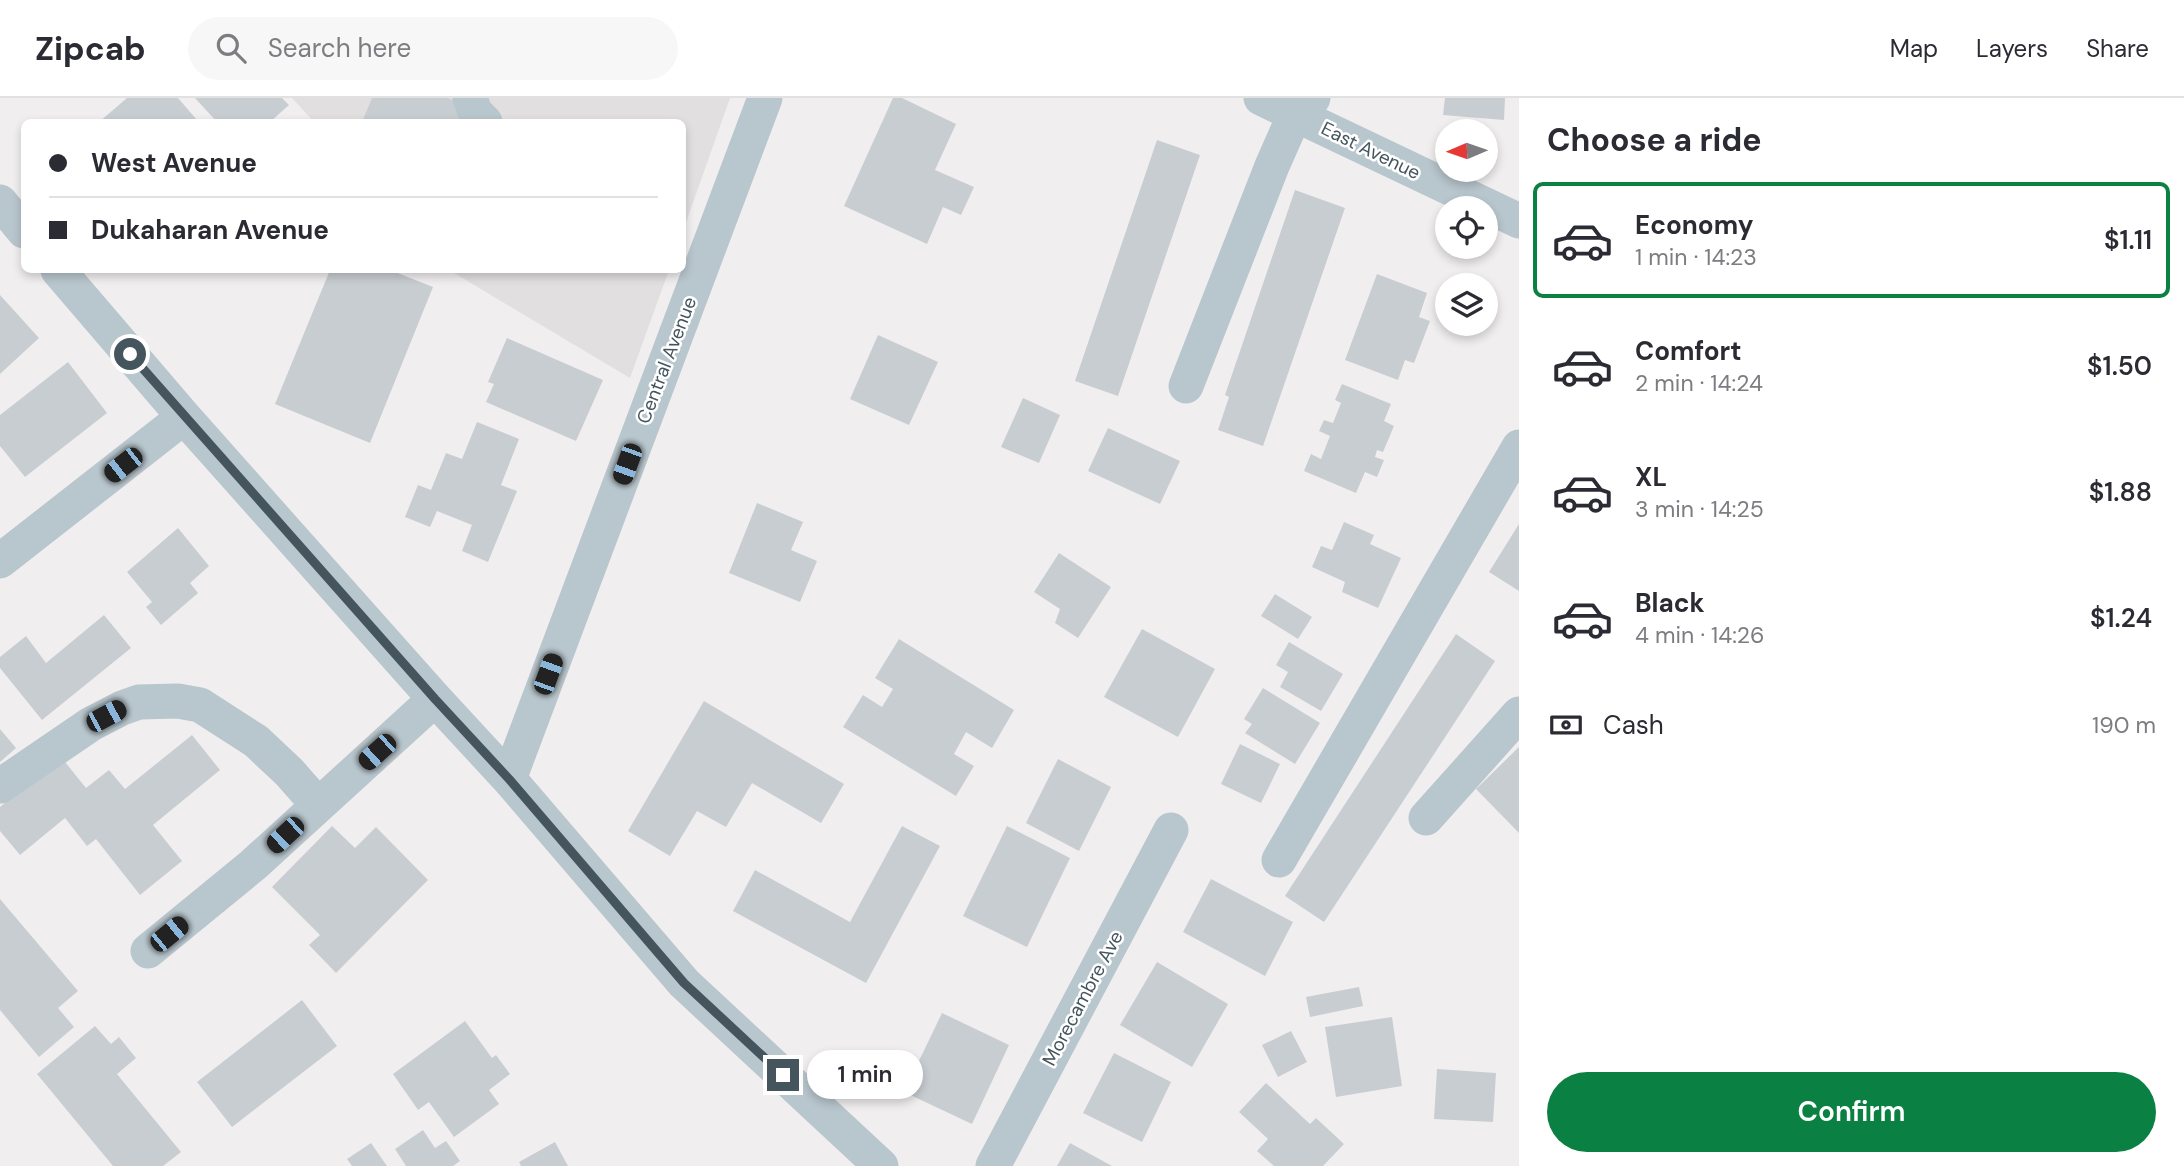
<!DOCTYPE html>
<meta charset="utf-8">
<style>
:root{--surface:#fff;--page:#f7f7f7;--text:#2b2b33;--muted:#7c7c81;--line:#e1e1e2;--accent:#0b8043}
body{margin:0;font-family:"DM Sans",sans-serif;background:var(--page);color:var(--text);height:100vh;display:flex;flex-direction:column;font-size:26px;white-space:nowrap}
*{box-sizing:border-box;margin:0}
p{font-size:23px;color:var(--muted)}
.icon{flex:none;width:38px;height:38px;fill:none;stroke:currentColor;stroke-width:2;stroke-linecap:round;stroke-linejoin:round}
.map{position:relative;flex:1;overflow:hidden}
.details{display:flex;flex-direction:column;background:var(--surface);width:665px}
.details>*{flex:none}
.hud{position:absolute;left:21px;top:21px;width:665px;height:154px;border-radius:10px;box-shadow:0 4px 10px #0003;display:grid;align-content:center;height:154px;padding:0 28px;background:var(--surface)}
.needle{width:46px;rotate:268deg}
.tools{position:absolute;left:1435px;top:21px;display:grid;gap:14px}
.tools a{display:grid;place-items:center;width:63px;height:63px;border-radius:50%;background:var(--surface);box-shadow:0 4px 10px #0003;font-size:35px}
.end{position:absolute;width:32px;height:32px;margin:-16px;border:9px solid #45555e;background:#fff;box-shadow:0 0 0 4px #fff}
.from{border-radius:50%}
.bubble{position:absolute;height:49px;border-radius:24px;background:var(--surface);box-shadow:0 4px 10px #0003;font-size:23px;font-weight:600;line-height:49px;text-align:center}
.car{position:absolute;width:21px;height:42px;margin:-21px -10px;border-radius:9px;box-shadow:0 0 5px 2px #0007;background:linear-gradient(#222 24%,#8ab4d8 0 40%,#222 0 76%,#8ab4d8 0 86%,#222 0)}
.hud b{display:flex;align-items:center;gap:24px;height:66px;font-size:26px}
.hud b+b{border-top:2px solid var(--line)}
.hud i{width:18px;height:18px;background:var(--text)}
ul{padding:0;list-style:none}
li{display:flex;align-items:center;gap:21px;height:116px;margin:0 14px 10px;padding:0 14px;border:4px solid transparent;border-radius:10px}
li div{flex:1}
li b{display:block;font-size:26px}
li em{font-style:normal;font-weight:600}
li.active{border-color:var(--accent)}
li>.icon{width:63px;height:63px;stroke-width:1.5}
h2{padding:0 28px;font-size:32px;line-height:84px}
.pay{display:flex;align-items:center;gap:18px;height:77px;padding:0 28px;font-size:26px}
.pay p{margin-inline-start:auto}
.primary-button{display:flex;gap:14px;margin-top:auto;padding:14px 28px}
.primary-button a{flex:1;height:80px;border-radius:42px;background:var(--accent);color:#fff;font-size:28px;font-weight:600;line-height:80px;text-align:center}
header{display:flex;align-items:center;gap:42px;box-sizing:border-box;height:98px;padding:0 35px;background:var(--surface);border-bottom:2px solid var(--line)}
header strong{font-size:33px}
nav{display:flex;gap:38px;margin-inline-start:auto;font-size:24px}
.search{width:490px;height:63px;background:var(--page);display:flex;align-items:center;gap:18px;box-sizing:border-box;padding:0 24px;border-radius:38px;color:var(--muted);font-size:26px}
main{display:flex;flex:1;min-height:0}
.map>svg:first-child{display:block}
</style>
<header>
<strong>Zipcab</strong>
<div class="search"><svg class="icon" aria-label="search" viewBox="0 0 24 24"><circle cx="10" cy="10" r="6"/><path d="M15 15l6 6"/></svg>Search here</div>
<nav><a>Map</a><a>Layers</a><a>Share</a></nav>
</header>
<main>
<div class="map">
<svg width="1519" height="1068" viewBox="0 0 1519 1068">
<rect width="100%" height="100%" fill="#f1eeef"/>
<path fill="#e2dfe1" d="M292,0h438l-47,133 -1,-109h-368z
M449,172h220l-39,108z"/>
<path fill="#c8cdd2" d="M127,0h51l19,22 -3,2h-95z
M195,0h87l7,7 -19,17h-53z
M372,0h76l21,9 -6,15h-101z
M893,0h9l54,26 -21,46 39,17 -13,28 -18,-8 -16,37 -83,-38z
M1445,0h60l-1,22 -61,-5z
M1157,42l43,15 -82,241 -43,-15z
M1295,92l50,18 -82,238 -45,-16 11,-33 -4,-2z
M330,172h60l43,17 -63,156 -95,-39z
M1377,176l50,19 -8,24 11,4 -16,42 -9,-3 -7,20 -53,-20z
M0,197l39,43 -39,36z
M878,237l60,27 -29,63 -59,-26z
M507,240l96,42 -27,61 -90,-39 8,-18 -6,-2z
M68,264l39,51 -82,64 -25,-31v-31z
M1342,286l49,20 -7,17 10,5 -11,26 -6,-2 -2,7 9,3 -7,17 -12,-5 -9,21 -52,-22 7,-17 10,5 9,-23 -11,-5 5,-11 9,3 8,-20 -6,-3z
M1023,300l37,17 -21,48 -38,-16z
M477,324l42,17 -18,46 16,6 -29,71 -26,-11 10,-26 -35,-14 -7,16 -25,-10 13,-32 13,5 15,-37 16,6z
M1108,330l72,33 -20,43 -72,-33z
M757,405l46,19 -12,28 26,11 -17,41 -71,-29z
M1344,424l30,13 -4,9 31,14 -23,50 -36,-16 3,-10 -33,-15 9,-21 11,4z
M1519,426v67l-30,-19z
M178,430l31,38 -19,17 8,10 -37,32 -15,-18 6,-5 -25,-30z
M1059,455l52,34 -33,51 -23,-15 5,-14 -26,-17z
M1275,496l37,23 -14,22 -37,-23z
M104,517l27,33 -89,72 -42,-52v-11l26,-21 20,27z
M1142,531l73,40 -37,68 -74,-40z
M1456,536l39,27 -171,261 -39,-26z
M899,541l115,71 -22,38 -26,-16 -12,22 20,12 -18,30 -113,-69 20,-32 19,12 11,-18 -18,-11z
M1289,544l54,32 -22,37 -41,-24 8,-15 -12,-7z
M1263,590l57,35 -25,41 -50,-31 7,-9 -8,-5z
M704,603l140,83 -23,39 -69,-40 -26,44 -29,-16 -27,45 -42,-25z
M0,631l16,19 -16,14z
M192,637l28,35 -67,55 29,36 -42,34 -44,-56 -9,7 -22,-28 -45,37 -20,-24v-24l61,-50 25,31 23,-18 16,19z
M1240,646l40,20 -19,39 -40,-19z
M1519,649v86l-43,-44z
M1058,661l53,28 -32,64 -53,-28z
M332,728l23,22 21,-21 52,53 -92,93 -27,-28 11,-10 -48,-48z
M902,728l38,20 -74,137 -133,-72 22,-41 95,52z
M1007,728l63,32 -43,89 -64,-31z
M1211,781l82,43 -28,54 -82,-44z
M0,801l78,92 -20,17 16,19 -35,30 -39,-47z
M1157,864l71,42 -36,63 -72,-42z
M1359,889l4,19 -53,11 -4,-20z
M302,902l35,46 -105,81 -35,-45z
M942,915l67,32 -37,79 -68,-32z
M1392,919l10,69 -66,11 -11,-70z
M465,923l27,37 4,-3 14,19 -21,16 10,14 -45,33 -25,-35 -11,8 -25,-36z
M95,928l16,18 8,-7 17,21 -19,16 64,78 -18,14h-50l-76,-92z
M1291,933l16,31 -29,15 -16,-32z
M1114,955l57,29 -29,60 -59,-29z
M1437,971l59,4 -3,49 -59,-3z
M1266,985l44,41 6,-6 28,26 -21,22h-49l-17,-15 11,-12 -29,-27z
M423,1032l12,18 11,-7 14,20 -7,5h-47l-11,-17z
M555,1044l13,24h-47l-2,-4z
M371,1045l16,23h-35l-5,-7z
M1070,1045l42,23h-55z"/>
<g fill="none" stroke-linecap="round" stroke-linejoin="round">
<path stroke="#b8c6cd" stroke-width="35" d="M470,0l5,14 10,10
M1261,0l258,123
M0,104l24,29
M58,172l126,147 251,282 74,80 175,204 197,183
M1186,288l86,-220 23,-52 18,-16
M0,463l184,-144
M509,681l256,-681
M0,688l91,-62 31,-16 17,-6 39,-1 22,4 56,36 33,31 29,33
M1426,720l93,-104
M1279,762l240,-413
M148,853l105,-86 182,-166
M993,1068l178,-336"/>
</g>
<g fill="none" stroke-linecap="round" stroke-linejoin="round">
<path stroke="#45555e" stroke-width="9" d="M130,256l305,345 74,80 175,204 99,92"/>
</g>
<g text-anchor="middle" stroke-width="5" stroke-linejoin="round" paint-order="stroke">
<g font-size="19" fill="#45555e" stroke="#fff">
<text transform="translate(1371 52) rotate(26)" y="7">East Avenue</text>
<text transform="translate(666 262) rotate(-69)" y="7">Central Avenue</text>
<text transform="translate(1082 900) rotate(-62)" y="7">Morecambre Ave</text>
</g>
</g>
</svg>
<div class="tools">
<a><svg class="needle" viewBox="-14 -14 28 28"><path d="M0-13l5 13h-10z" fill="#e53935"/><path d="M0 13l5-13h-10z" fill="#7c7c81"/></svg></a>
<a><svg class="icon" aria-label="locate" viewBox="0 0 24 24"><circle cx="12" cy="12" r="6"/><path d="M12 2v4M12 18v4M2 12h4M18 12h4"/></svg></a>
<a><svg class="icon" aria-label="layers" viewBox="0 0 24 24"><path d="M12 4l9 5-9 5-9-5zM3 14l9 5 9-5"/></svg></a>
</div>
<i class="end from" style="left:130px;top:256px"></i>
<i class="end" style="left:783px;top:977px"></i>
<div class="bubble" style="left:807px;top:952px;width:116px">1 min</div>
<i class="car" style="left:627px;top:366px;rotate:200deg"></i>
<i class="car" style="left:123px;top:367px;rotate:232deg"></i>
<i class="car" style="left:548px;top:576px;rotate:20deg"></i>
<i class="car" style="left:106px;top:618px;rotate:62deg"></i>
<i class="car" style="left:377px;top:654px;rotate:228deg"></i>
<i class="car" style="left:285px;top:737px;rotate:227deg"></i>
<i class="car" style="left:169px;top:836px;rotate:51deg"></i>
<div class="hud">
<b><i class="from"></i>West Avenue</b>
<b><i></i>Dukaharan Avenue</b>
</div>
</div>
<section class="details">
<h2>Choose a ride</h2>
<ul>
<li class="active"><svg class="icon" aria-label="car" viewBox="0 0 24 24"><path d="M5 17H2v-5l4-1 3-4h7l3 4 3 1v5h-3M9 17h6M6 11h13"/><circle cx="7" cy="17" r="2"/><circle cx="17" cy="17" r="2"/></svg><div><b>Economy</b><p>1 min · 14:23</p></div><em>$1.11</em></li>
<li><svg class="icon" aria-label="car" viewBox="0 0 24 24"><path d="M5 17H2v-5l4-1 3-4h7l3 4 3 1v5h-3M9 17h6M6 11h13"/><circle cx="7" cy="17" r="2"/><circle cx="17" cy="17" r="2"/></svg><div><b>Comfort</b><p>2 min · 14:24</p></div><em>$1.50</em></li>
<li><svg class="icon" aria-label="car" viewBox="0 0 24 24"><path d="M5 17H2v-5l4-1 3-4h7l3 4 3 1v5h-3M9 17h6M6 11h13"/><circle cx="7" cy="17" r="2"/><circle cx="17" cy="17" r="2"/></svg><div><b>XL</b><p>3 min · 14:25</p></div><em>$1.88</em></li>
<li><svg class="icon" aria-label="car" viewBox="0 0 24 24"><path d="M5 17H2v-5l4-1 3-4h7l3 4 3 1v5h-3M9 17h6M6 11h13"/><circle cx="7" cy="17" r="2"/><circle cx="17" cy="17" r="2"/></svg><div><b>Black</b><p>4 min · 14:26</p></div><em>$1.24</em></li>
</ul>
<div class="pay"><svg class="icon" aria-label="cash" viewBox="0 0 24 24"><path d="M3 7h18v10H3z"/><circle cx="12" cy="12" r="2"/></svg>Cash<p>190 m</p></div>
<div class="primary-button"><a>Confirm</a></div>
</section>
</main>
